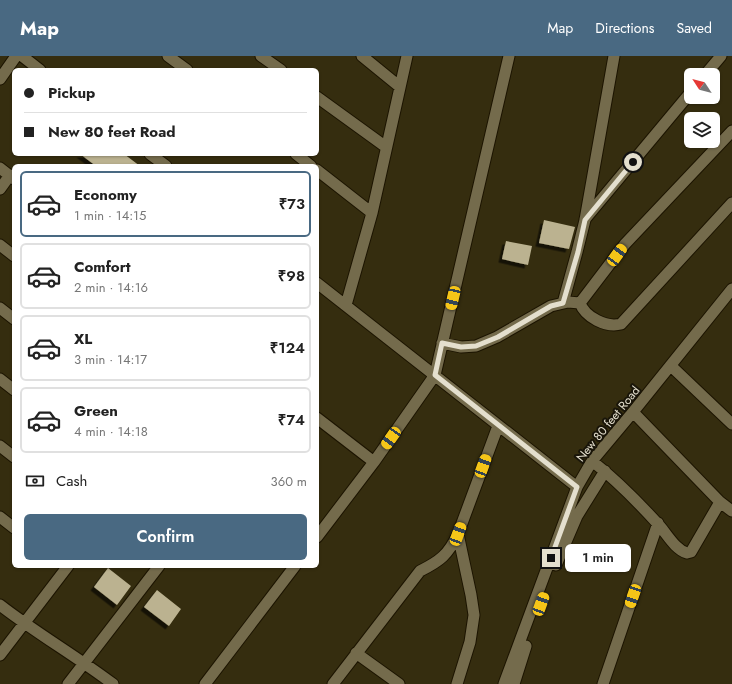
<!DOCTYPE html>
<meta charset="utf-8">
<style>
:root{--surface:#fff;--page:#f2f2f2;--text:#222;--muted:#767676;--line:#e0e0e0;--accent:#496982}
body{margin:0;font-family:Jost,sans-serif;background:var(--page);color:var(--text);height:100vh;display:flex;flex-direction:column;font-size:15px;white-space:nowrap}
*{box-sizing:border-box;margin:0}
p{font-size:13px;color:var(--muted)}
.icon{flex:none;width:22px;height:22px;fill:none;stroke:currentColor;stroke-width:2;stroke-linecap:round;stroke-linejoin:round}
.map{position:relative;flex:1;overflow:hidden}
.panel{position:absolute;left:12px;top:108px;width:307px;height:404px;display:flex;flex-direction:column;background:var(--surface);border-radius:6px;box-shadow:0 1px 3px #0004}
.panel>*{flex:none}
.top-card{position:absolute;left:12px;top:12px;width:307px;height:88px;border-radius:6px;box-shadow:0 1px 3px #0004;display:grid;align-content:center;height:88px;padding:0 12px;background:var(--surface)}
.needle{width:26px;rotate:306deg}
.controls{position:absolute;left:684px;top:12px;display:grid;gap:8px}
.controls a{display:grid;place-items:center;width:36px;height:36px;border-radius:6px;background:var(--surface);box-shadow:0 1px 3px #0004;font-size:20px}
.end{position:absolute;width:18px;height:18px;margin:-9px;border:5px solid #e4dfce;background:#111;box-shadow:0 0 0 2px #111}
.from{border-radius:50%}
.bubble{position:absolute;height:28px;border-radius:6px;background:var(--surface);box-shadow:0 1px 3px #0004;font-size:13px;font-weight:600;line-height:28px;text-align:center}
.car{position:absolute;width:12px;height:24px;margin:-12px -6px;border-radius:5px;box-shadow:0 0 3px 1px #0007;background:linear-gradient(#f5c518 24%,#345 0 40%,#f5c518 0 76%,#345 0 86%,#f5c518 0)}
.top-card b{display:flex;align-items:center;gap:14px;height:38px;font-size:15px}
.top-card b+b{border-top:1px solid var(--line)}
.top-card i{width:10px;height:10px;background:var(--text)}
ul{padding:7px 0 0;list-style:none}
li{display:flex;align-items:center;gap:12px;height:66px;margin:0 8px 6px;padding:0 4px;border:2px solid var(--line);border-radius:6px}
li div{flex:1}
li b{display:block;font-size:15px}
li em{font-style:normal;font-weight:600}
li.active{border-color:var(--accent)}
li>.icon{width:36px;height:36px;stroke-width:1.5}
.pay{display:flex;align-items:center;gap:10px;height:44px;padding:0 12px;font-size:15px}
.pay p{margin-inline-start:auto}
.primary-button{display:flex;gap:8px;margin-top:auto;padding:8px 12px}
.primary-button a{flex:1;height:46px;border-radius:6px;background:var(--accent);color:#fff;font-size:16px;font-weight:600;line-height:46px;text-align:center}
header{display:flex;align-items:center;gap:24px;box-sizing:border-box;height:56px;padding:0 20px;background:var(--accent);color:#fff}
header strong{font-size:19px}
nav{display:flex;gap:22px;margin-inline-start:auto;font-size:14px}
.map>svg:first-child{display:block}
</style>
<header>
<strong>Map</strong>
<nav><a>Map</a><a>Directions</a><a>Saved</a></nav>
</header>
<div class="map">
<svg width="732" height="628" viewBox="0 0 732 628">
<defs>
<filter id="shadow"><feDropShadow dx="-3.5" dy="3.5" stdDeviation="0" flood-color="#0009"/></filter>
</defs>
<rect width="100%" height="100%" fill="#352d0f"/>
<path fill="#bbb290" filter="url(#shadow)" d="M80,98h44l16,12h-44z
M544,164l31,7 -6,22 -30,-6z
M506,185l26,5 -4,19 -26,-6z
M108,512l23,18 -14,19 -23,-18z
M157,534l24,19 -12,17 -25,-19z"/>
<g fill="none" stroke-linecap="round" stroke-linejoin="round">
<g stroke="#1c1400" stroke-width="13">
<path id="minor" d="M22,0l18,14
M168,0l19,14
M261,0l20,14
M362,0l38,31
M705,19l16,-19
M0,23l16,-23
M317,41l69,50
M150,98l16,12
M296,98l15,12
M0,112l14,11
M317,114l55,43
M0,133l10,-14
M585,163l106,-127
M0,189l14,11
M317,227l260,204
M563,247l14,-51 8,-32 29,-164
M580,247c5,14 26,25 41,21l111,-121
M346,249l26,-92 35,-157
M0,252l14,11
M442,287l19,4 15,-1 21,-9 54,-31 17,-4 12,1 45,-59 107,-113
M671,310l61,58
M0,323l14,11
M633,356l87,90 12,9
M317,362l57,44
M0,390l14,11
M592,405c23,18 45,40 65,62 9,9 17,26 30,30l4,-1 29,-50
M0,461l14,11
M317,481l57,-75 61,-87 74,-319
M556,509l21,-49 28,-45
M0,549c36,28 76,51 113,79
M356,597l43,31
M0,599l68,-89
M68,628l91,-118
M205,628l90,-118
M333,628l87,-113c20,-10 28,-16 38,-37l40,-108
M457,628l13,-42 4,-27 -3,-20 -13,-61
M504,628l73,-197 15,-26 41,-49 99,-123
M514,628l12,-38
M603,628l55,-161"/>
</g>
<use href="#minor" stroke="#746b4c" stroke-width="11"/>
</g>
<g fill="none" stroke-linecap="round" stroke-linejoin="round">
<path stroke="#e4dfce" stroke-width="5" d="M551,502l26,-71 -142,-112 7,-32 19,4 15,-1 22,-9 53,-31 12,-3 15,-51 7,-32 48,-58"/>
</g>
<g text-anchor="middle" stroke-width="4" stroke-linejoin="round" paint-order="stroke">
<g font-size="12" fill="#e4dfce" stroke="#191509">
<text transform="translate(608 368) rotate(-51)" y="4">New 80 feet Road</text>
</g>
</g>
</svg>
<div class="controls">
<a><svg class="needle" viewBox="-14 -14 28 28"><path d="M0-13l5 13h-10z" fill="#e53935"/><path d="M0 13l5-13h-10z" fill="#767676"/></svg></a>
<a><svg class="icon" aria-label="layers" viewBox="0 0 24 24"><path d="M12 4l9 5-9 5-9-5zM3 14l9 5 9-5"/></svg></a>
</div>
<i class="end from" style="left:633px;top:106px"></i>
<i class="end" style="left:551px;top:502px"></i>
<div class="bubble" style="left:565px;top:488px;width:66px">1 min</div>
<i class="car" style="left:617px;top:199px;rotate:36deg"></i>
<i class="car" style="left:453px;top:242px;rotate:193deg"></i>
<i class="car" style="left:391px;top:382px;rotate:215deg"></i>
<i class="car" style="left:483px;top:410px;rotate:20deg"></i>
<i class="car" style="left:458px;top:478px;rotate:20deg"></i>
<i class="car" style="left:633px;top:540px;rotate:199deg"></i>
<i class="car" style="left:541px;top:548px;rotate:20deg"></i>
<div class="top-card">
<b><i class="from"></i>Pickup</b>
<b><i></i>New 80 feet Road</b>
</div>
<section class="panel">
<ul>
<li class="active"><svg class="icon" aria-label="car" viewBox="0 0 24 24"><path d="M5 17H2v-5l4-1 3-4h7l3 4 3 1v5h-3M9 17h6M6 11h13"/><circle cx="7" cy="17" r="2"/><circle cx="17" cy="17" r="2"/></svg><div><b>Economy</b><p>1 min · 14:15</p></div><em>₹73</em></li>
<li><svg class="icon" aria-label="car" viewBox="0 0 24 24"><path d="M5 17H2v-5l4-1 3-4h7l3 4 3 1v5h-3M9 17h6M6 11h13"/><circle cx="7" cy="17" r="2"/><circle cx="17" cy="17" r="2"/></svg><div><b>Comfort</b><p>2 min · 14:16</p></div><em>₹98</em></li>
<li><svg class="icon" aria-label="car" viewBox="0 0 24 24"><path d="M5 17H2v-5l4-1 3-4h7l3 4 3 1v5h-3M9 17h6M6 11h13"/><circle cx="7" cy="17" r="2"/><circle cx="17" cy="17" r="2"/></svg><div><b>XL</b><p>3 min · 14:17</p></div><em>₹124</em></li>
<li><svg class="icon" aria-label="car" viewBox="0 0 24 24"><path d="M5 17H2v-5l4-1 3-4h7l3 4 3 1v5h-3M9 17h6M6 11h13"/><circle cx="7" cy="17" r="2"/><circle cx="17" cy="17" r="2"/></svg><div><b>Green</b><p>4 min · 14:18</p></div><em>₹74</em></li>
</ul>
<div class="pay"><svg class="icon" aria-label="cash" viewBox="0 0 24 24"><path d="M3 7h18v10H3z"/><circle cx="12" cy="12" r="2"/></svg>Cash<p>360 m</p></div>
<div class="primary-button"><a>Confirm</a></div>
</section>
</div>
